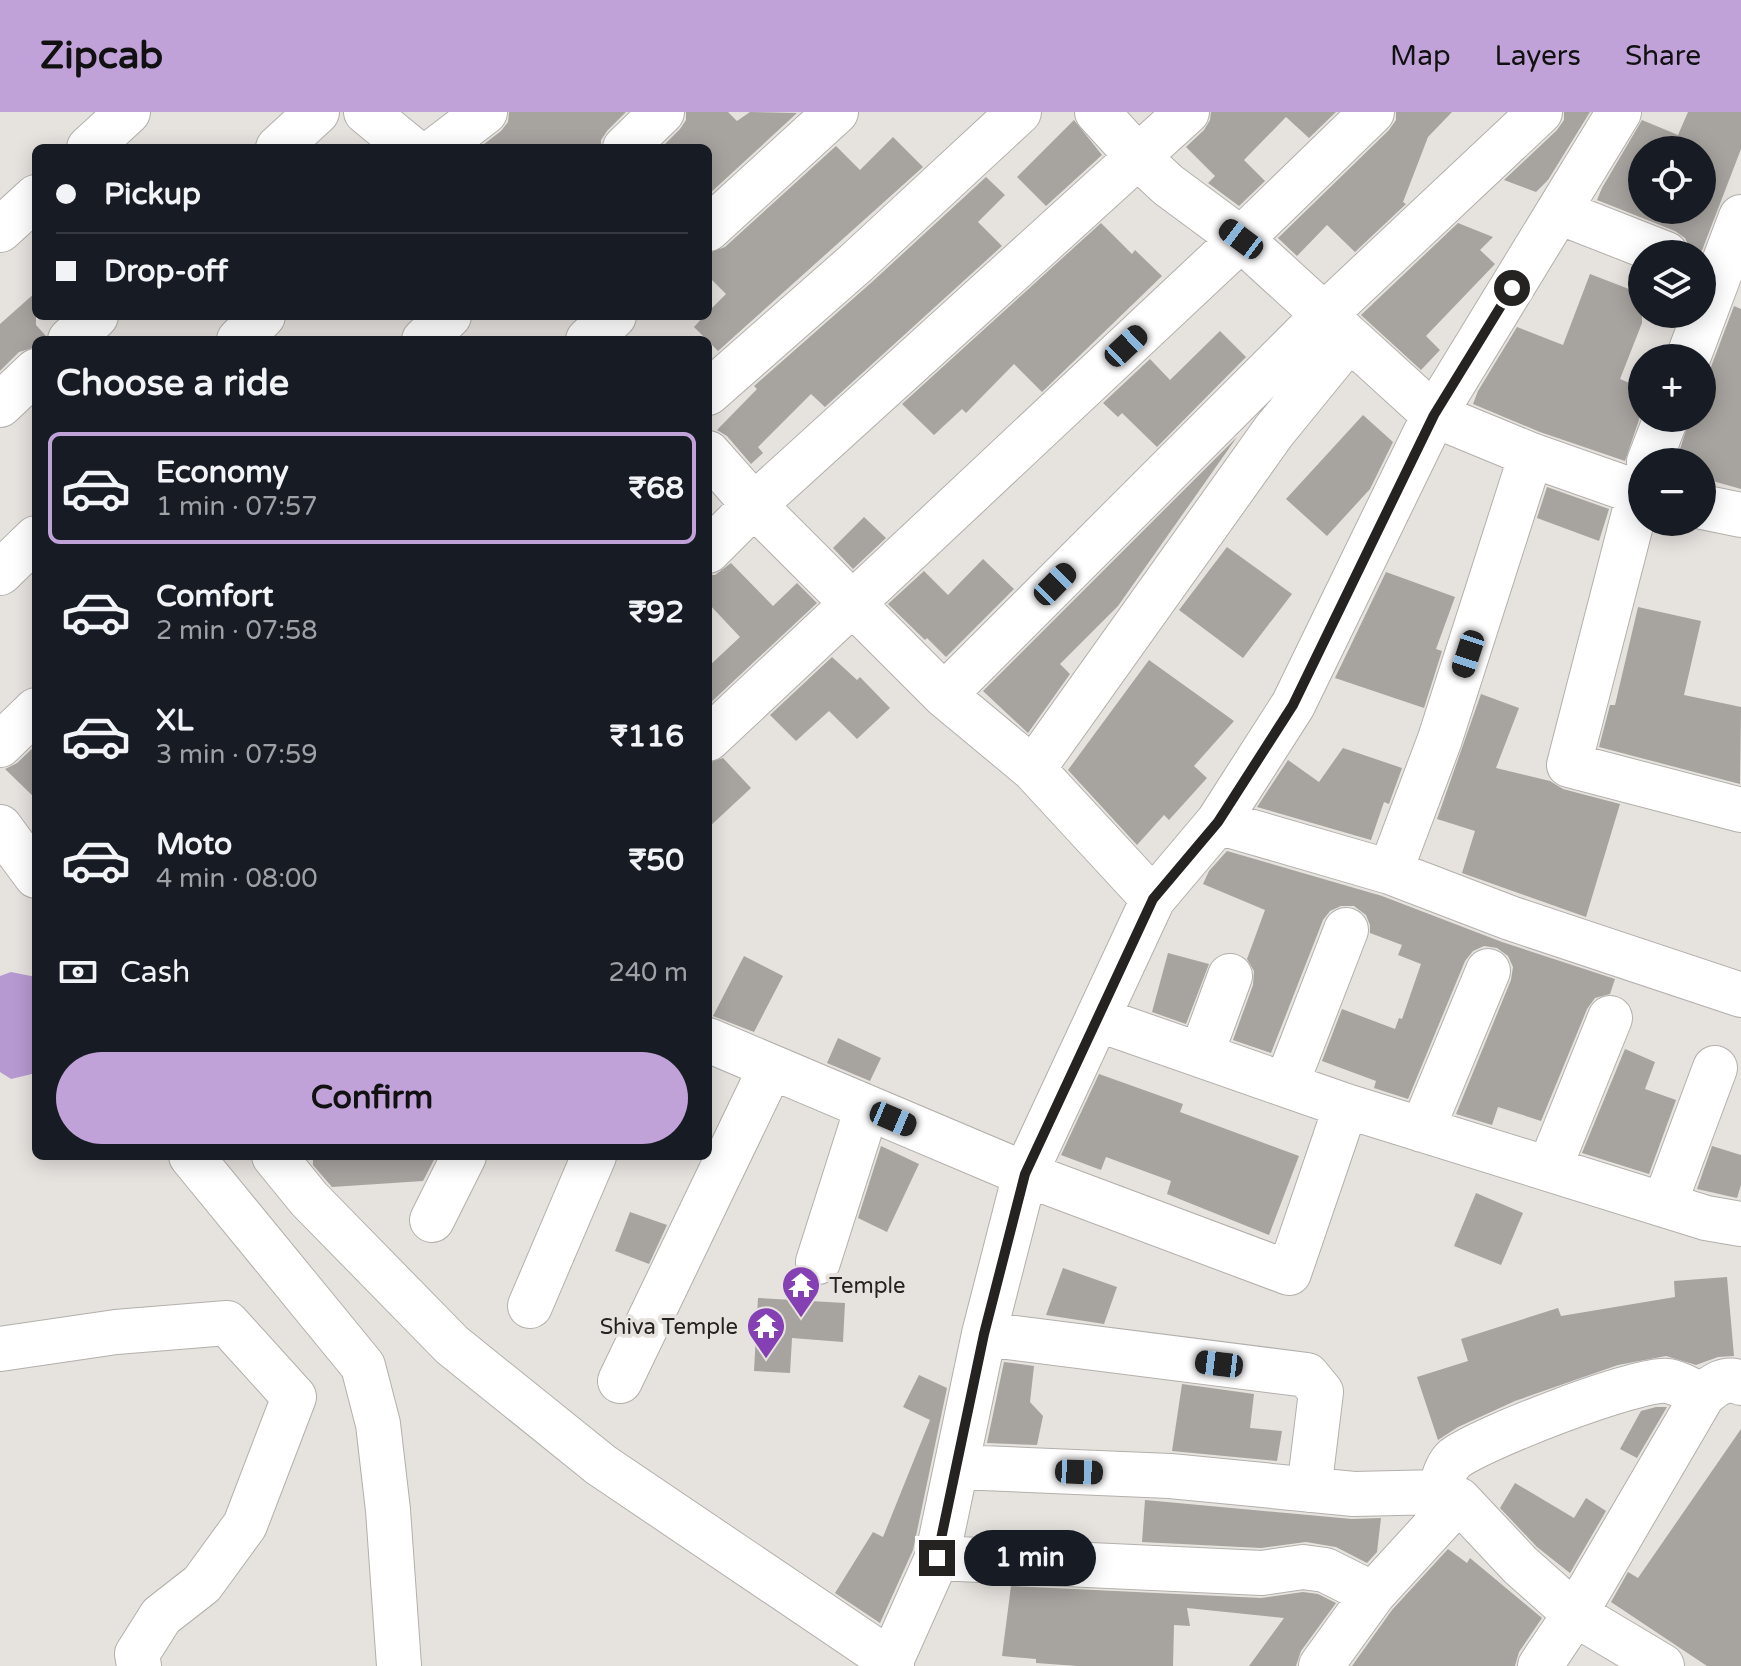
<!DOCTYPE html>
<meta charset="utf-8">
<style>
:root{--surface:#171b24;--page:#242831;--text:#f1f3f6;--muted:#9ea1a6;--line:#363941;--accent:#c0a2d8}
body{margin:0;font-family:"Varela Round",sans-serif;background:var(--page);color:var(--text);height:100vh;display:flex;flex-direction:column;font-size:30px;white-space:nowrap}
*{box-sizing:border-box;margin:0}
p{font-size:26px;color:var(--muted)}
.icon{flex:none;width:44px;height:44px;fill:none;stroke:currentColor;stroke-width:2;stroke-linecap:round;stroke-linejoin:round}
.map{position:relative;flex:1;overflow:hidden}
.panel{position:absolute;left:32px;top:224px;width:680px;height:824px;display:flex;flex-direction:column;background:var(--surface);border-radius:12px;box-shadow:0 4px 20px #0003}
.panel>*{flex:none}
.hud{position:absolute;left:32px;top:32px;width:680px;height:176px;border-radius:12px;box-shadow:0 4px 20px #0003;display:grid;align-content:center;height:176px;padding:0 24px;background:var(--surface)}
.tools{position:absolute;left:1628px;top:24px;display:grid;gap:16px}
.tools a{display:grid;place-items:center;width:88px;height:88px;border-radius:50%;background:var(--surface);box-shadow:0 4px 20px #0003;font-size:40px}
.end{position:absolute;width:36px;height:36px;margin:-18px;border:10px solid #252322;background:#fff;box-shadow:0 0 0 4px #fff}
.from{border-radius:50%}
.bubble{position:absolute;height:56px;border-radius:28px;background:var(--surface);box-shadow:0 4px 20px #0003;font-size:26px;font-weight:700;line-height:56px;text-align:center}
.car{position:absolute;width:24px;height:48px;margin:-24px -12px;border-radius:10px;box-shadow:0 0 6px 2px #0007;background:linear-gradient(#222 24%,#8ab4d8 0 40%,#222 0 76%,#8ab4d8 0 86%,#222 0)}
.hud b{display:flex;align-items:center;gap:28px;height:76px;font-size:30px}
.hud b+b{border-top:2px solid var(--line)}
.hud i{width:20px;height:20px;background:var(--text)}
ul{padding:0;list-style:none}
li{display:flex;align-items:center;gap:24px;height:112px;margin:0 16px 12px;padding:0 8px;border:4px solid transparent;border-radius:12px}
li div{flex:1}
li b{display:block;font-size:30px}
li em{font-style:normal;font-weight:700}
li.current{border-color:var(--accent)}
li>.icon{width:72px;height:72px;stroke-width:1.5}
h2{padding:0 24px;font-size:36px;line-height:96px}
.pay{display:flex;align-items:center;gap:20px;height:88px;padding:0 24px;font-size:30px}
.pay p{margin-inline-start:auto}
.primary-button{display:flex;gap:16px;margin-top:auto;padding:16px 24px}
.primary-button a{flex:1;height:92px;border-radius:48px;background:var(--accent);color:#111;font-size:32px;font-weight:700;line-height:92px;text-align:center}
header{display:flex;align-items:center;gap:48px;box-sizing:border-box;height:112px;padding:0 40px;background:var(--accent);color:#111}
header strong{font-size:38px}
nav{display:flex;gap:44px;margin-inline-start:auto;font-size:28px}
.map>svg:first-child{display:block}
</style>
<header>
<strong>Zipcab</strong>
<nav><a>Map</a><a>Layers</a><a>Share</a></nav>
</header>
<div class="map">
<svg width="1741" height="1554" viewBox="0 0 1741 1554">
<rect width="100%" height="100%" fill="#e6e2de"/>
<path fill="#b799d1" d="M11,860l25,5v96l-25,6 -11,-7v-96z"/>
<path fill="#a7a39f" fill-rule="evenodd" d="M509,0h117l-19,19 -6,9v8h-122l22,-17 7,-9z
M686,0h42l9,9 13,-9 47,1 -89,82v-47h-47l19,-19 6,-9z
M1211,0h125l-27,26 -23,-21 -42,43 21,21 -26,25 -31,-23 7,-7 -29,-29 18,-17 6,-10z
M1396,0h56l-24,25 -25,65 3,2 -51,48 -28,-27 -30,31 -19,-18 111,-108 7,-10z
M1564,0h26l-42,68 -12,12 -32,-12 53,-50 7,-10z
M1688,0h53v37l-40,104 -11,-4 -5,-11 -10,-7 -78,-31 5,-12 40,-68 36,15zM1642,38h60v60h-60z
M1074,8l28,35 -56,51 -29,-29z
M893,25l30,30 -205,184 -24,-24 10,-11h4v-4l18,-18 -18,-18v-23l17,-6 111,-101 24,24z
M986,65l19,18 -27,27 24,24 -177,161 -14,-13 -53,53 5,6 -12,11 -24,-28 -10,-6 40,-41 -3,-3 118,-104z
M1101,111l31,31 3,-4 27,26 -120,116 -28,-28 -48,49 -4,-4 -28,26 -32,-31z
M1458,111l35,14 -13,13 15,14 -69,72 14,14 -19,20 -60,-55z
M1590,162l52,20v29l-22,56 22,9v23l-17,50 -85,-29 -67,-28 5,-13 39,-64 46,18z
M36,180v33l10,11v4h-10v7l-17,5 -19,19v-47z
M1734,194l7,3v180l-39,-11v-16h-26l14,-44h12v-40l9,-11z
M1220,219l26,26 -89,90 -35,-34 -4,4 -15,-14 47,-44 20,21z
M1363,303l30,27 -23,47 -43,47 -41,-37z
M1237,325l-119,169 -58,58 10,10 -42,59 -45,-42z
M1547,375l62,22 -10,32 -62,-23z
M864,405l22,21 -33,31 -20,-21z
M1227,435l65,47 -49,64 -64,-48z
M983,447l31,30 -68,68 -19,-19 -2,2 -37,-36 36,-33 24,24z
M731,451l42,43 24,-23 20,20 -109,102v-38l32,-30 -32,-34v-28h7z
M1386,460l69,25 -19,52 6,2 -18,57 -89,-30z
M1638,495l63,14 -17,74 57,12 -1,77 -141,-37 11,-42h5z
M832,545l25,23 3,-3 30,31 -33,31 -28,-28 -33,30 -26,-26z
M1149,548l85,61 -40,45 13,12 -38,42 -5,-5 -27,30 -69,-75z
M1481,582l38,14 -23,60 54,13 13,8 57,15 -34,113 -124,-44 13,-42 -38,-12z
M36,633v54l-31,-30 12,-6z
M1343,636l59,20 -13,36 -5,-2 -13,38 -114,-33 31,-47 31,22z
M723,646l28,30 -43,40v-65z
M1227,739l155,45 120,46 113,37 -5,15 -15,4 -8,11 -46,112 -43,-14 -6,18 -36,-11 55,-134 2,-13 -5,-11 -11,-8 -13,-2 -11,5 -8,10 -57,138 -34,-11 2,-7 -54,-20 20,-52 53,20 4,-11 3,1 19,-55 -23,-9 4,-10 -32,-12v-8l-4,-10 -12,-9h-13l-11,5 -7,9 -52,133 -38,-13 20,-55 1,-14 -7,-12 18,-49 -62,-26 6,-13z
M1168,841l41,11 -23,60 -34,-12z
M744,844l39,20 -29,56 -41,-16z
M838,926l43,20 -11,23 -43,-18z
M1625,937l30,13 -10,27 31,11 -27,74 -67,-21z
M1099,962l84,30 -3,8 119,44 -30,79 -102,-41 4,-13 -65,-24 -5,13 -40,-15z
M881,1034l38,18 -32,68 -29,-14z
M1712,1034l29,9v30l-4,13 -40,-9z
M313,1044h123l-13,25 -91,6 -19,-22z
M1476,1081l47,20 -22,52 -47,-19z
M630,1100l37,13 -18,39 -34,-13z
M1063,1156l54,19 -13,37 -58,-9z
M1727,1165l7,79 -16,1 -22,8 -30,-9 -48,9 -103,36 -57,26 -20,13 -21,-63 51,-16 -7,-22 97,-31 3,8 114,-19 -1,-16z
M758,1186l87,5 -2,39 -51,-4 -2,35 -36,-2z
M1004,1250l30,4 -4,36 13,14 -6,29 -50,-2z
M919,1263l28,13 -34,162 -33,73 -45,-30 38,-61 10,5 47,-117 -27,-13z
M1182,1272l72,10 -4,34 32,3 -5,30 -105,-10z
M1656,1295h11l-30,51 -17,-9 21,-38z
M1741,1317v237h-34l-96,-64 17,-30 10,6z
M1515,1371l59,35 12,-20 20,13 -36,62 -33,-26 -37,-39z
M1145,1388l207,19 29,-1 -4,34 -10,11 -31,-16 -30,-5 -45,6 -119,-6z
M1448,1437l19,14 3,-5 72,60 -23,34 -4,14h-163l40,-56z
M1011,1474l250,12 42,-6 15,2 18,9 -35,48 -5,15h-47l35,-48 -97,-10 3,18 -16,-1 -1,41h-95l-42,-3v-4l-34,-3z"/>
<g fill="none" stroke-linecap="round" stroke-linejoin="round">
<g stroke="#b3b0ac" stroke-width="46">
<path id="street" d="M366,0l44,36
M1097,0l41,45 30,28 73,54 193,176 97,40 111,39
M89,36l39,-36
M278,36l39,-36
M438,36l47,-36
M625,36l37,-36
M1559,100l107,42
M708,117l128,-117
M0,118l36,-33
M70,228l26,-24
M239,228l24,-24
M424,228l25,-24
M588,228l26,-24
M1688,246l53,-141
M708,281l148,-130 163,-151
M0,293l36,-34
M708,341l46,52 190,190 89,74 120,130
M1649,350l17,-44
M1642,370l-73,283 172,45
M1702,395l39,8
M708,439l46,-46 433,-393
M0,461l36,-35
M944,583l379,-379 217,-204
M708,627l533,-500 131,-127
M0,633l36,-35
M1033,657l241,-338 75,-92
M1218,710l172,50 120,46 231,77
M0,715l36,49
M1390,760l50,-133 91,-284
M1097,907l249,87 360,112 35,6
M708,928l317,134 264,99 57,-167
M1201,943l29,-79
M1286,973l60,-155
M1422,1018l66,-159
M191,1044l172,210 15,58 10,86 11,156
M274,1044l35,43 143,146 149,120 290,196 1,5
M1549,1057l61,-151
M1664,1093l51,-137
M432,1108l32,-64
M818,1150l49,-154
M530,1194l64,-150
M984,1222l323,41 14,17 -12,98
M0,1237l116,-17 111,-9 67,74 -49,128 -43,59 -41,32 -24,38 2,12
M620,1269l151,-314
M958,1355l212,9 184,18 86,-2 19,8 61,65 55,49 87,52
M1440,1380c2,-10 6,-26 14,-33 25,-20 185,-82 214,-78 11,2 24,10 35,14
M937,1446l325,15 41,-6 22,3 48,24
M891,1549l46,-103 47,-224 41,-160 128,-275 65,-77 75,-117 141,-290 185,-303
M1321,1554l52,-72 86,-94
M1540,1554l35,-52 128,-219c11,-10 23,-19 38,-12"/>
</g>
<use href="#street" stroke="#fff" stroke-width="44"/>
</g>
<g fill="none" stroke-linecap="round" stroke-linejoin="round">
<path stroke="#252322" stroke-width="10" d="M937,1446l47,-224 41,-160 128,-275 65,-77 75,-117 141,-290 78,-127"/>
</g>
<defs>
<g id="temple-pin" transform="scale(2)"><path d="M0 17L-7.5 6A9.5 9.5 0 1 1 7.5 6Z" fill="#8540b3" stroke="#e6e2de"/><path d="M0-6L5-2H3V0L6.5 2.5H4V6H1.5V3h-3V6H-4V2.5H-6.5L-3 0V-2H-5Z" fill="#fff"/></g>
</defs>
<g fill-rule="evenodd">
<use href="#temple-pin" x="801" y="1173"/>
<use href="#temple-pin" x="766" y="1214"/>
</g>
<g text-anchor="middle" stroke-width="8" stroke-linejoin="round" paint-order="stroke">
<g font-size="22" fill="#252322" stroke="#e6e2de" text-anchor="start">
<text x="829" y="1181">Temple</text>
<text x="738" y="1222" text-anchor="end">Shiva Temple</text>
</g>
</g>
</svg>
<div class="tools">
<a><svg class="icon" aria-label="locate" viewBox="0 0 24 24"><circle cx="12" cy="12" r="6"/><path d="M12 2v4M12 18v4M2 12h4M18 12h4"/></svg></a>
<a><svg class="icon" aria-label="layers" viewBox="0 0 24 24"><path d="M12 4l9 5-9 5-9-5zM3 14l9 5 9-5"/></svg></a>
<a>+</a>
<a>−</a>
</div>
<i class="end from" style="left:1512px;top:176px"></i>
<i class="end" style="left:937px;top:1446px"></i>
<div class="bubble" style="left:964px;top:1418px;width:132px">1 min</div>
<i class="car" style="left:1241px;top:127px;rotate:307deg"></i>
<i class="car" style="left:1126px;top:234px;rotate:47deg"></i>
<i class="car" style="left:1055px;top:472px;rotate:45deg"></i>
<i class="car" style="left:1468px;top:542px;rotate:198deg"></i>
<i class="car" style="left:893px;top:1007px;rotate:113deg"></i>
<i class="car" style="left:1219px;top:1252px;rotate:277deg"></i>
<i class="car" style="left:1079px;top:1360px;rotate:92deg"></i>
<div class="hud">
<b><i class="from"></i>Pickup</b>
<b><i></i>Drop-off</b>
</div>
<section class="panel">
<h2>Choose a ride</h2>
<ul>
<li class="current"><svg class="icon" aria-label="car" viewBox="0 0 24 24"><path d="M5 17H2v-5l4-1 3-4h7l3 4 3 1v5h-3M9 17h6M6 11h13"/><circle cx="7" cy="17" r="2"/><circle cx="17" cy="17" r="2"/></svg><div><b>Economy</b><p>1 min · 07:57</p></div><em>₹68</em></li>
<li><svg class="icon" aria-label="car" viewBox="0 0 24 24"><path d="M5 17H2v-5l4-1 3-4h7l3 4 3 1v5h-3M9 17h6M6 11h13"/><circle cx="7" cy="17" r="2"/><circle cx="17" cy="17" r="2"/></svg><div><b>Comfort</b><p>2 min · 07:58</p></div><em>₹92</em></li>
<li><svg class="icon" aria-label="car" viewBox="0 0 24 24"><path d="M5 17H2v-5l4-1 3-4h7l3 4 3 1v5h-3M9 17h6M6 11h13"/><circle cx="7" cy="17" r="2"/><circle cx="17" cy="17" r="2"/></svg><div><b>XL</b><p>3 min · 07:59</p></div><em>₹116</em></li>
<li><svg class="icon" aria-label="car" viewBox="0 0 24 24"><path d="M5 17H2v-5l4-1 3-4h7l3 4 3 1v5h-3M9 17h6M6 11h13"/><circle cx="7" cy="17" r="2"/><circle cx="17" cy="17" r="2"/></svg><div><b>Moto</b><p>4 min · 08:00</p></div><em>₹50</em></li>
</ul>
<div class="pay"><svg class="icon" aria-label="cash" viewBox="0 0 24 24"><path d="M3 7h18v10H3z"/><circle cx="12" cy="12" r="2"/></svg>Cash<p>240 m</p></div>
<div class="primary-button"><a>Confirm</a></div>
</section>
</div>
